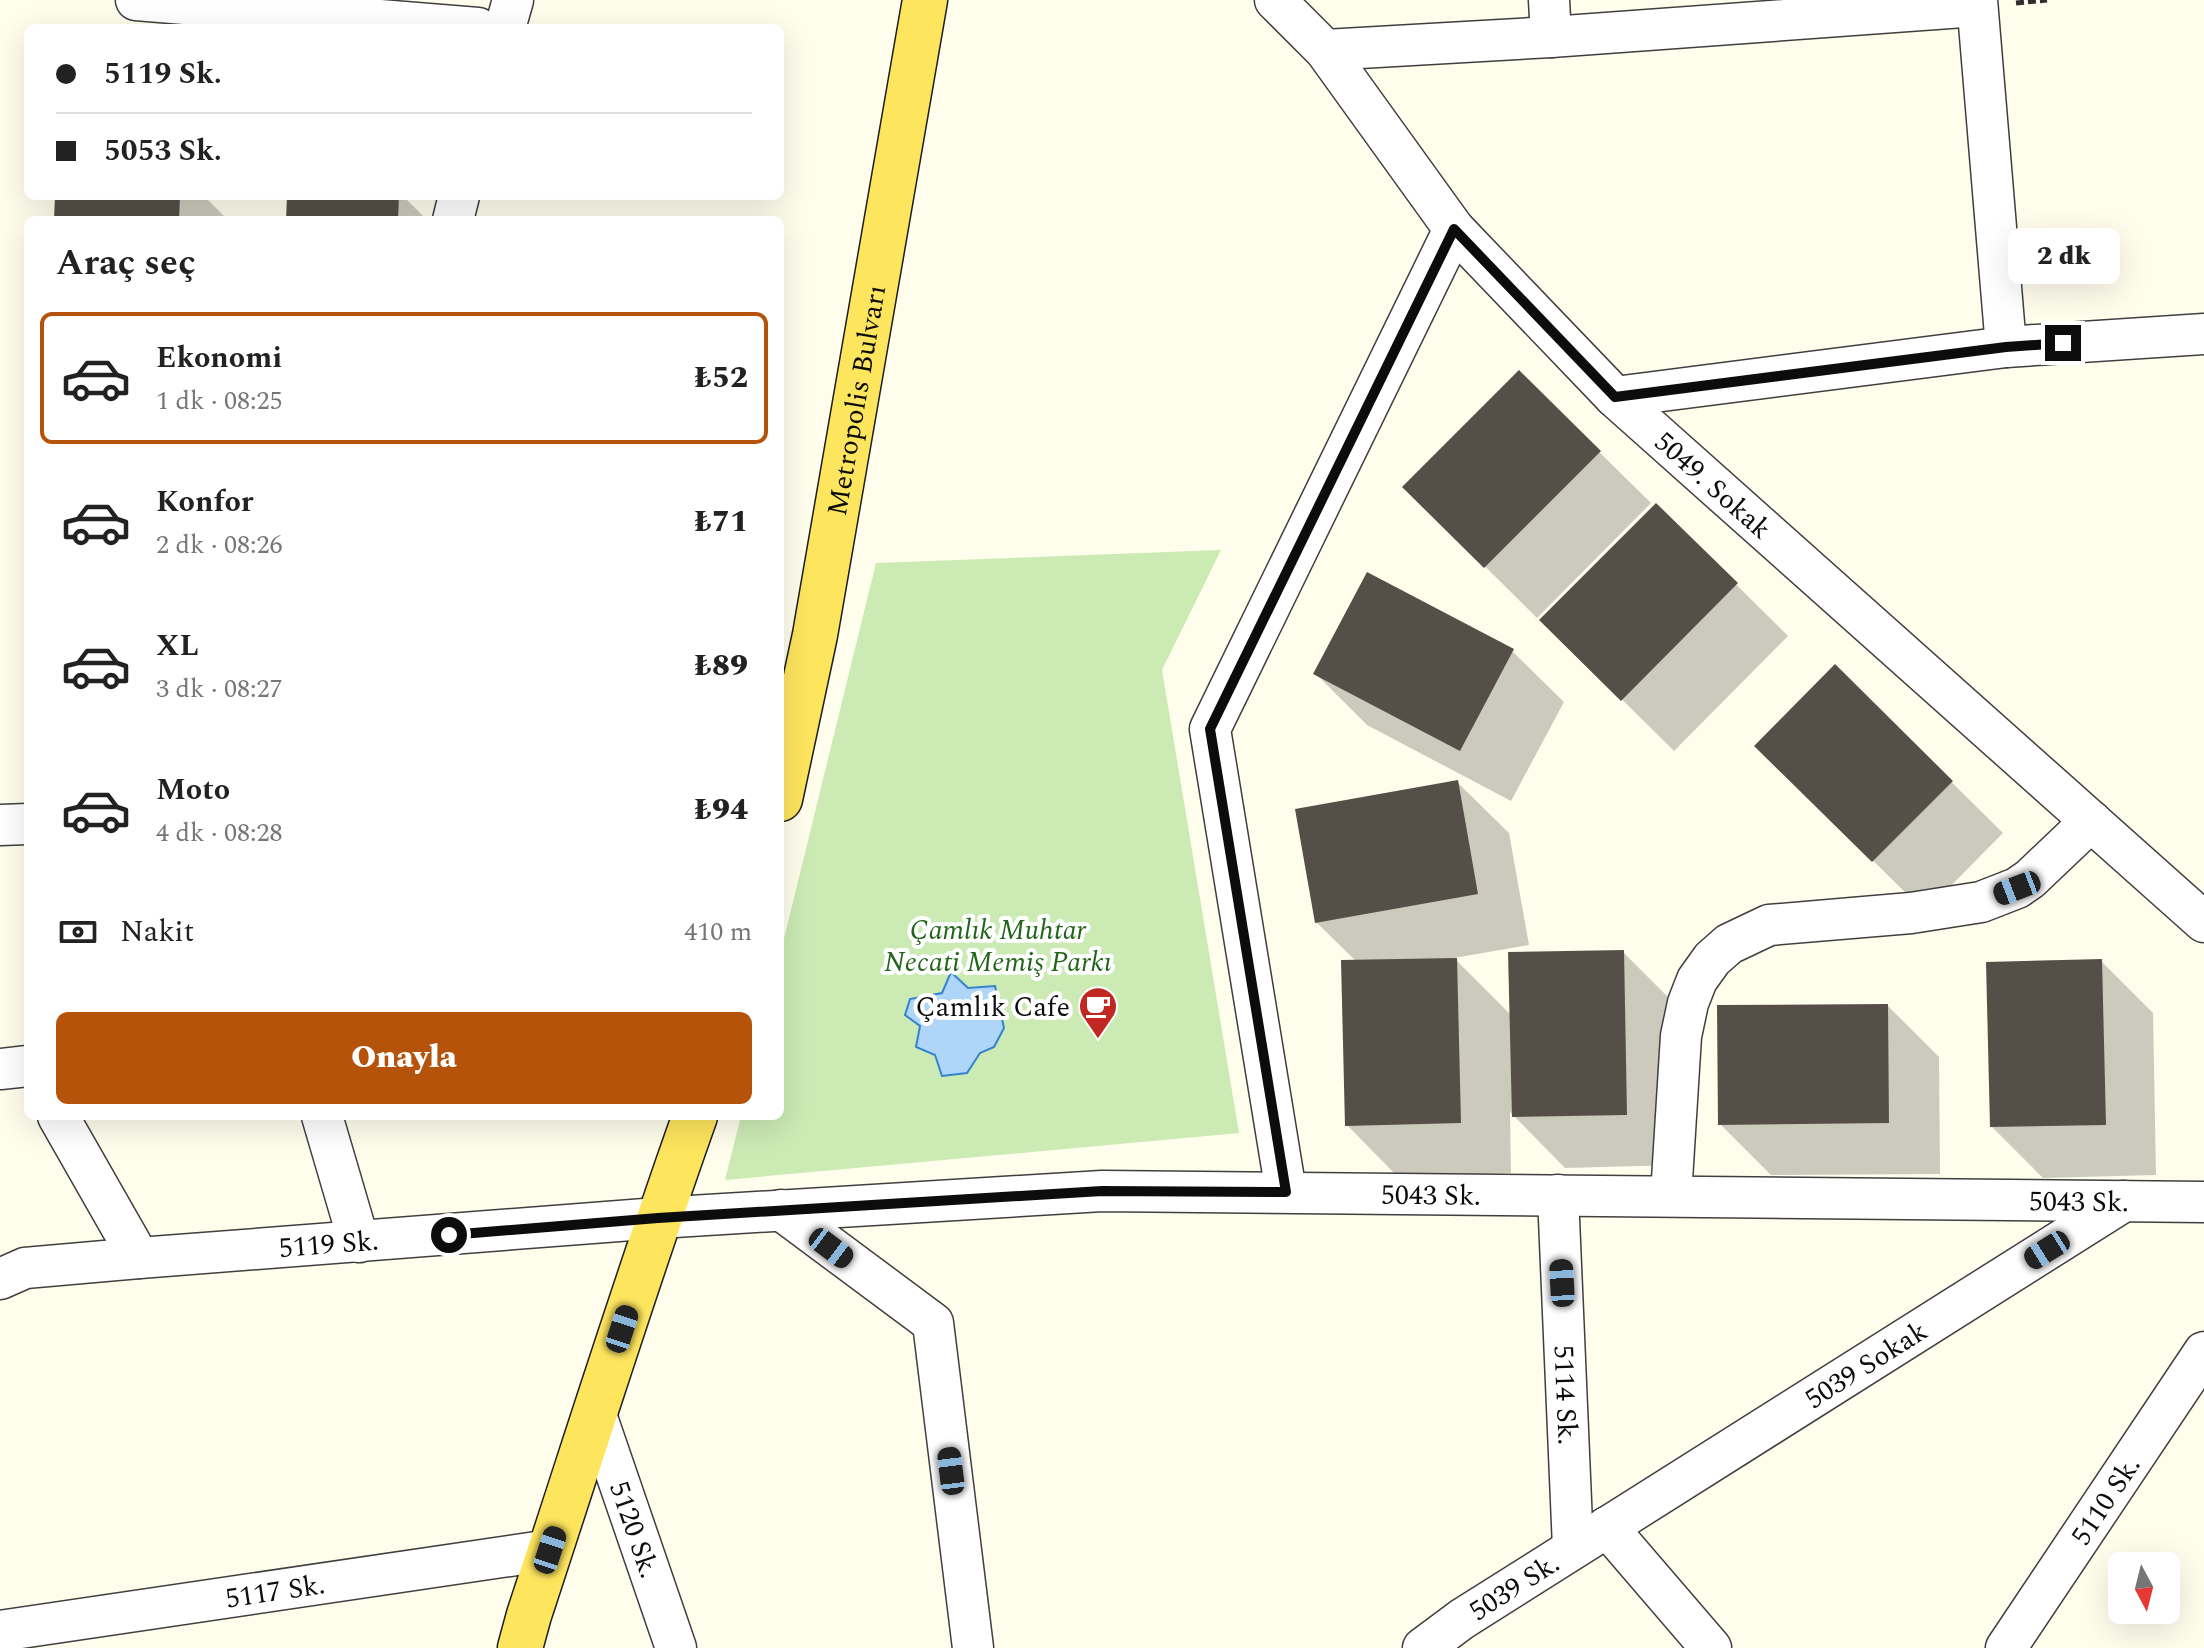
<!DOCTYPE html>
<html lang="tr">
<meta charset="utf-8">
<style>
:root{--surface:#fff;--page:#f6f6f6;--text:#222;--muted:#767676;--line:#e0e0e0;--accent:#b45309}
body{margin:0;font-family:Spectral,serif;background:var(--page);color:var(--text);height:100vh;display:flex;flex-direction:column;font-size:30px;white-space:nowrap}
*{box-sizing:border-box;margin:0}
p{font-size:26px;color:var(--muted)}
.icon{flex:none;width:44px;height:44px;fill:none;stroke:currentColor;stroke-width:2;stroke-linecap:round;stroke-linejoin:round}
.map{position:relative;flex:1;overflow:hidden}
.details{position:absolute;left:24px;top:216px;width:760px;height:904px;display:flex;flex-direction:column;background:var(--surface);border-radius:12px;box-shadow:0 8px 32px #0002}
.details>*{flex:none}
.hud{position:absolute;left:24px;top:24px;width:760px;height:176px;border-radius:12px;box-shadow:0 8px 32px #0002;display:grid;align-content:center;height:176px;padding:0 32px;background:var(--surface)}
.needle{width:52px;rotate:173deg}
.tools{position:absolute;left:2108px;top:1552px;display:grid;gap:16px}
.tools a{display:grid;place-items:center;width:72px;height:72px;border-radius:12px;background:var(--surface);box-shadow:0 8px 32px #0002;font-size:40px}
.end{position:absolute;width:36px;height:36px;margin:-18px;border:10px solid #0c0c0c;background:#fff;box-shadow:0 0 0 4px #fff}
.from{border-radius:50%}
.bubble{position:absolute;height:56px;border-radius:12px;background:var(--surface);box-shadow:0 8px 32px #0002;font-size:26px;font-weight:800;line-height:56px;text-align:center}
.car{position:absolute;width:24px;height:48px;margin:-24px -12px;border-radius:10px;box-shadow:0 0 6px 2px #0007;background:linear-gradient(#222 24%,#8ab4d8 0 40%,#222 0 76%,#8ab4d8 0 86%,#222 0)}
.hud b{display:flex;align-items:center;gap:28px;height:76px;font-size:30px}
.hud b+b{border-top:2px solid var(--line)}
.hud i{width:20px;height:20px;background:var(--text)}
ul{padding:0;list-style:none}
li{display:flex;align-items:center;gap:24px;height:132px;margin:0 16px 12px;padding:0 16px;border:4px solid transparent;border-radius:12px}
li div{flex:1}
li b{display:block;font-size:30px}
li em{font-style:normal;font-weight:800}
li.selected{border-color:var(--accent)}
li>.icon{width:72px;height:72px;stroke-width:1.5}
h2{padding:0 32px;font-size:36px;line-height:96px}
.pay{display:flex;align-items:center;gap:20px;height:88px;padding:0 32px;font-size:30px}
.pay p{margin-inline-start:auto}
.button{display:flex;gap:16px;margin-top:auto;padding:16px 32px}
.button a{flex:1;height:92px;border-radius:12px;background:var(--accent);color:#fff;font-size:32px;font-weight:800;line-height:92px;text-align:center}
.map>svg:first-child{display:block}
</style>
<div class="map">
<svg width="2204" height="1648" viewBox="0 0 2204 1648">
<rect width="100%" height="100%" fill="#fffdec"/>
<path fill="#cbeab4" d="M1221,550l-59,120 77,463 -514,47 16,-64h39v-161l96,-392z"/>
<path fill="#afd5f8" stroke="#3483d1" stroke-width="2" d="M951,972l17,16 27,-2 9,42 -10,19 -14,6 -13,20 -25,3 -7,-21 -19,-8 4,-21 -15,-11 5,-16 32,-6z"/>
<path fill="#0003" d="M57,196h147l24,24h-172z
M289,196h114l24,24h-139z
M1519,373l132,130 -114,115 -132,-131z
M1656,505l132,131 -114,115 -132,-131z
M1512,651l52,51 -53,99 -144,-76 -51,-51z
M1835,667l168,166 -78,79 -168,-166z
M1457,782l52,51 20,112 -75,13 57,57 112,-63 51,51 4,162 -113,3 -55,-56 1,61 -113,4 -51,-52 10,-163 -41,-40z
M2101,961l52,52 3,162 -113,3 -51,-51z
M1888,1006l51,51 1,117 -169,1 -51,-51z"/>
<path fill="#554f48" d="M55,196h125l-1,24h-125z
M287,196h112l-1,24h-112z
M1519,370l82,81 -117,117 -82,-81z
M1656,503l82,80 -117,118 -82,-81z
M1367,572l147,77 -54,102 -147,-77z
M1835,664l118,117 -81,81 -118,-116z
M1458,780l20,114 -163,29 -20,-114z
M1624,950l3,165 -115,2 -4,-165z
M1457,958l4,165 -116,3 -4,-166z
M2102,959l4,166 -116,2 -4,-165z
M1888,1004l1,119 -171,2 -1,-120z"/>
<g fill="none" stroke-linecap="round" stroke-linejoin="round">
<g stroke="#3f3f3f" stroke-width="43">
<g id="minor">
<path d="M136,0l342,28"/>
<path id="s1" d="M1275,0l50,50 129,179 161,168 589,525"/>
<path d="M1549,0l2,37"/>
<path d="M1977,0l29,347"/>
<path d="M505,28l8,-28"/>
<path d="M1325,50l226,-13 426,-31"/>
<path d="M453,220l6,-24"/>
<path d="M1615,397l391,-50 198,-13"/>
<path d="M0,825l28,-1"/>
<path d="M0,1069l28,-3"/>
<path d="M58,1116l81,142"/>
<path d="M322,1116l37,126"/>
<path d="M1286,1192l-76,-463 244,-500"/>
<path id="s2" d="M1558,1195l15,353"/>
<path d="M1671,1196l10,-160 7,-33 9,-23 15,-21 17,-15 40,-19 142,-12 70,-11 36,-14 13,-9 61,-58"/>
<path d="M781,1210l152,113 40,325"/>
<path id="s3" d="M0,1279l25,-11 114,-10 519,-40 444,-27 1102,11"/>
<path id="s4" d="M595,1412l81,236"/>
<path d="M1607,1527l104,121"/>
<path id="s5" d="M0,1631l550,-81"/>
<path id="s6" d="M1423,1648l39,-29 662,-418"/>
<path id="s7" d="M2006,1648l198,-296"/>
</g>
</g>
<g stroke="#1d1d1d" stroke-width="47">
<g id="major">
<path id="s8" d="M780,799l35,-164 110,-635"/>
<path d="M520,1648l9,-33c55,-167 107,-334 166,-499"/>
</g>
</g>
<path stroke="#2e2e2e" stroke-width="5" stroke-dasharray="8 4" stroke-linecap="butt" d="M2016,3l31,-3"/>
<use href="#minor" stroke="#fff" stroke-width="40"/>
<use href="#major" stroke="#fde55e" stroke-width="44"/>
</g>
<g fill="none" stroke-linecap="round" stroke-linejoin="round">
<path stroke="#0c0c0c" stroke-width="10" d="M449,1235l209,-17 444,-27 184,1 -76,-463 244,-500 161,168 391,-50 57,-4"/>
</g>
<defs>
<g id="cafe-pin" transform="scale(2)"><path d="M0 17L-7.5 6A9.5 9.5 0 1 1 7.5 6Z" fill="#c02821" stroke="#fff"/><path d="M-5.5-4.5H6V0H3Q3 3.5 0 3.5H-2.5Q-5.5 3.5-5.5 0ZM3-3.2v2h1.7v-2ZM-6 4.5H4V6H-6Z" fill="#fff"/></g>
</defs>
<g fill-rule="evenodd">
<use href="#cafe-pin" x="1098" y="1006"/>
</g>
<g text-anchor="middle" stroke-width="8" stroke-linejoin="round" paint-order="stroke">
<g font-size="28" fill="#0c0c0c" stroke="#fff">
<text dy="10" stroke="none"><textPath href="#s8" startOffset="406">Metropolis Bulvarı</textPath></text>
<text dy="10" stroke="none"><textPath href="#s1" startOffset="656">5049. Sokak</textPath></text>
<text dy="10" stroke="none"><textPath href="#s3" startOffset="1436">5043 Sk.</textPath></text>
<text dy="10" stroke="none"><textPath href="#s3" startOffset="2084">5043 Sk.</textPath></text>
<text dy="10" stroke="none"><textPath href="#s3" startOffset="332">5119 Sk.</textPath></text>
<text dy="10" stroke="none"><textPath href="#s6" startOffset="526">5039 Sokak</textPath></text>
<text dy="10" stroke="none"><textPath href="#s2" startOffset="200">5114 Sk.</textPath></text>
<text dy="10" stroke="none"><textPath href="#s7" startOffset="178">5110 Sk.</textPath></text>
<text dy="10" stroke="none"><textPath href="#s4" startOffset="124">5120 Sk.</textPath></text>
<text dy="10" stroke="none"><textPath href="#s6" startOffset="110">5039 Sk.</textPath></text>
<text dy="10" stroke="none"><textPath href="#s5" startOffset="278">5117 Sk.</textPath></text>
</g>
<g font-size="28" font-style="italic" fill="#23661b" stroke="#fff">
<text x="998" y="939">Çamlık Muhtar<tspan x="998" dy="32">Necati Memiş Parkı</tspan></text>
</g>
<g font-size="28" fill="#0c0c0c" stroke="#fff" text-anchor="end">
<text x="1070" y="1016">Çamlık Cafe</text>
</g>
</g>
</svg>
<div class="tools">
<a><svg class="needle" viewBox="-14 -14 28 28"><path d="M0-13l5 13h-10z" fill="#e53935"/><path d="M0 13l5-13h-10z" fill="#767676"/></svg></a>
</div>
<i class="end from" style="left:449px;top:1235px"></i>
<i class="end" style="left:2063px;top:343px"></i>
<div class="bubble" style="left:2008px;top:228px;width:112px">2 dk</div>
<i class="car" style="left:2017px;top:888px;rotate:249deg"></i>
<i class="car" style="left:831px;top:1248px;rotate:127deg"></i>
<i class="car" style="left:2047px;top:1250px;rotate:238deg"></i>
<i class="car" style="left:1562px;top:1283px;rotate:357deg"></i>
<i class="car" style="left:622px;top:1329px;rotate:18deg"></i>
<i class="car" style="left:951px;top:1471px;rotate:353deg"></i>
<i class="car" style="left:550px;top:1550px;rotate:18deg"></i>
<div class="hud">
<b><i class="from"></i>5119 Sk.</b>
<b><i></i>5053 Sk.</b>
</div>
<section class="details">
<h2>Araç seç</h2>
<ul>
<li class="selected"><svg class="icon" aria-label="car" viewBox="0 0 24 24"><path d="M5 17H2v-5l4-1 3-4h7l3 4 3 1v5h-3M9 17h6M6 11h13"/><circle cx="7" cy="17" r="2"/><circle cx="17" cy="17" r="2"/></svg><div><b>Ekonomi</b><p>1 dk · 08:25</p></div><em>₺52</em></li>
<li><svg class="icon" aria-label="car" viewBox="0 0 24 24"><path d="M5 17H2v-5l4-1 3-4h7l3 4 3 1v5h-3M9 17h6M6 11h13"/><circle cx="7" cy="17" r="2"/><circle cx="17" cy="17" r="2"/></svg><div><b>Konfor</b><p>2 dk · 08:26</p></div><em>₺71</em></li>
<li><svg class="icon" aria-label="car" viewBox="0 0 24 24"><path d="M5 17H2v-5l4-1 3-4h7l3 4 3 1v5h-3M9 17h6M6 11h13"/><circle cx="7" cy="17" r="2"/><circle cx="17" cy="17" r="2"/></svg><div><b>XL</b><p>3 dk · 08:27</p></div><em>₺89</em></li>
<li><svg class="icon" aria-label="car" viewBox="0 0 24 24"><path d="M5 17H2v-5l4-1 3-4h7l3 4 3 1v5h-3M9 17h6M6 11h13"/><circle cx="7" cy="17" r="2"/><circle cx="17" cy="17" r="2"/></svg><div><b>Moto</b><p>4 dk · 08:28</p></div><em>₺94</em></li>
</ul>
<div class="pay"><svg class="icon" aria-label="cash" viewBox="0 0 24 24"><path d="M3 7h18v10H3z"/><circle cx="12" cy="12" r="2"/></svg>Nakit<p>410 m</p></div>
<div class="button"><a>Onayla</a></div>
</section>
</div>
